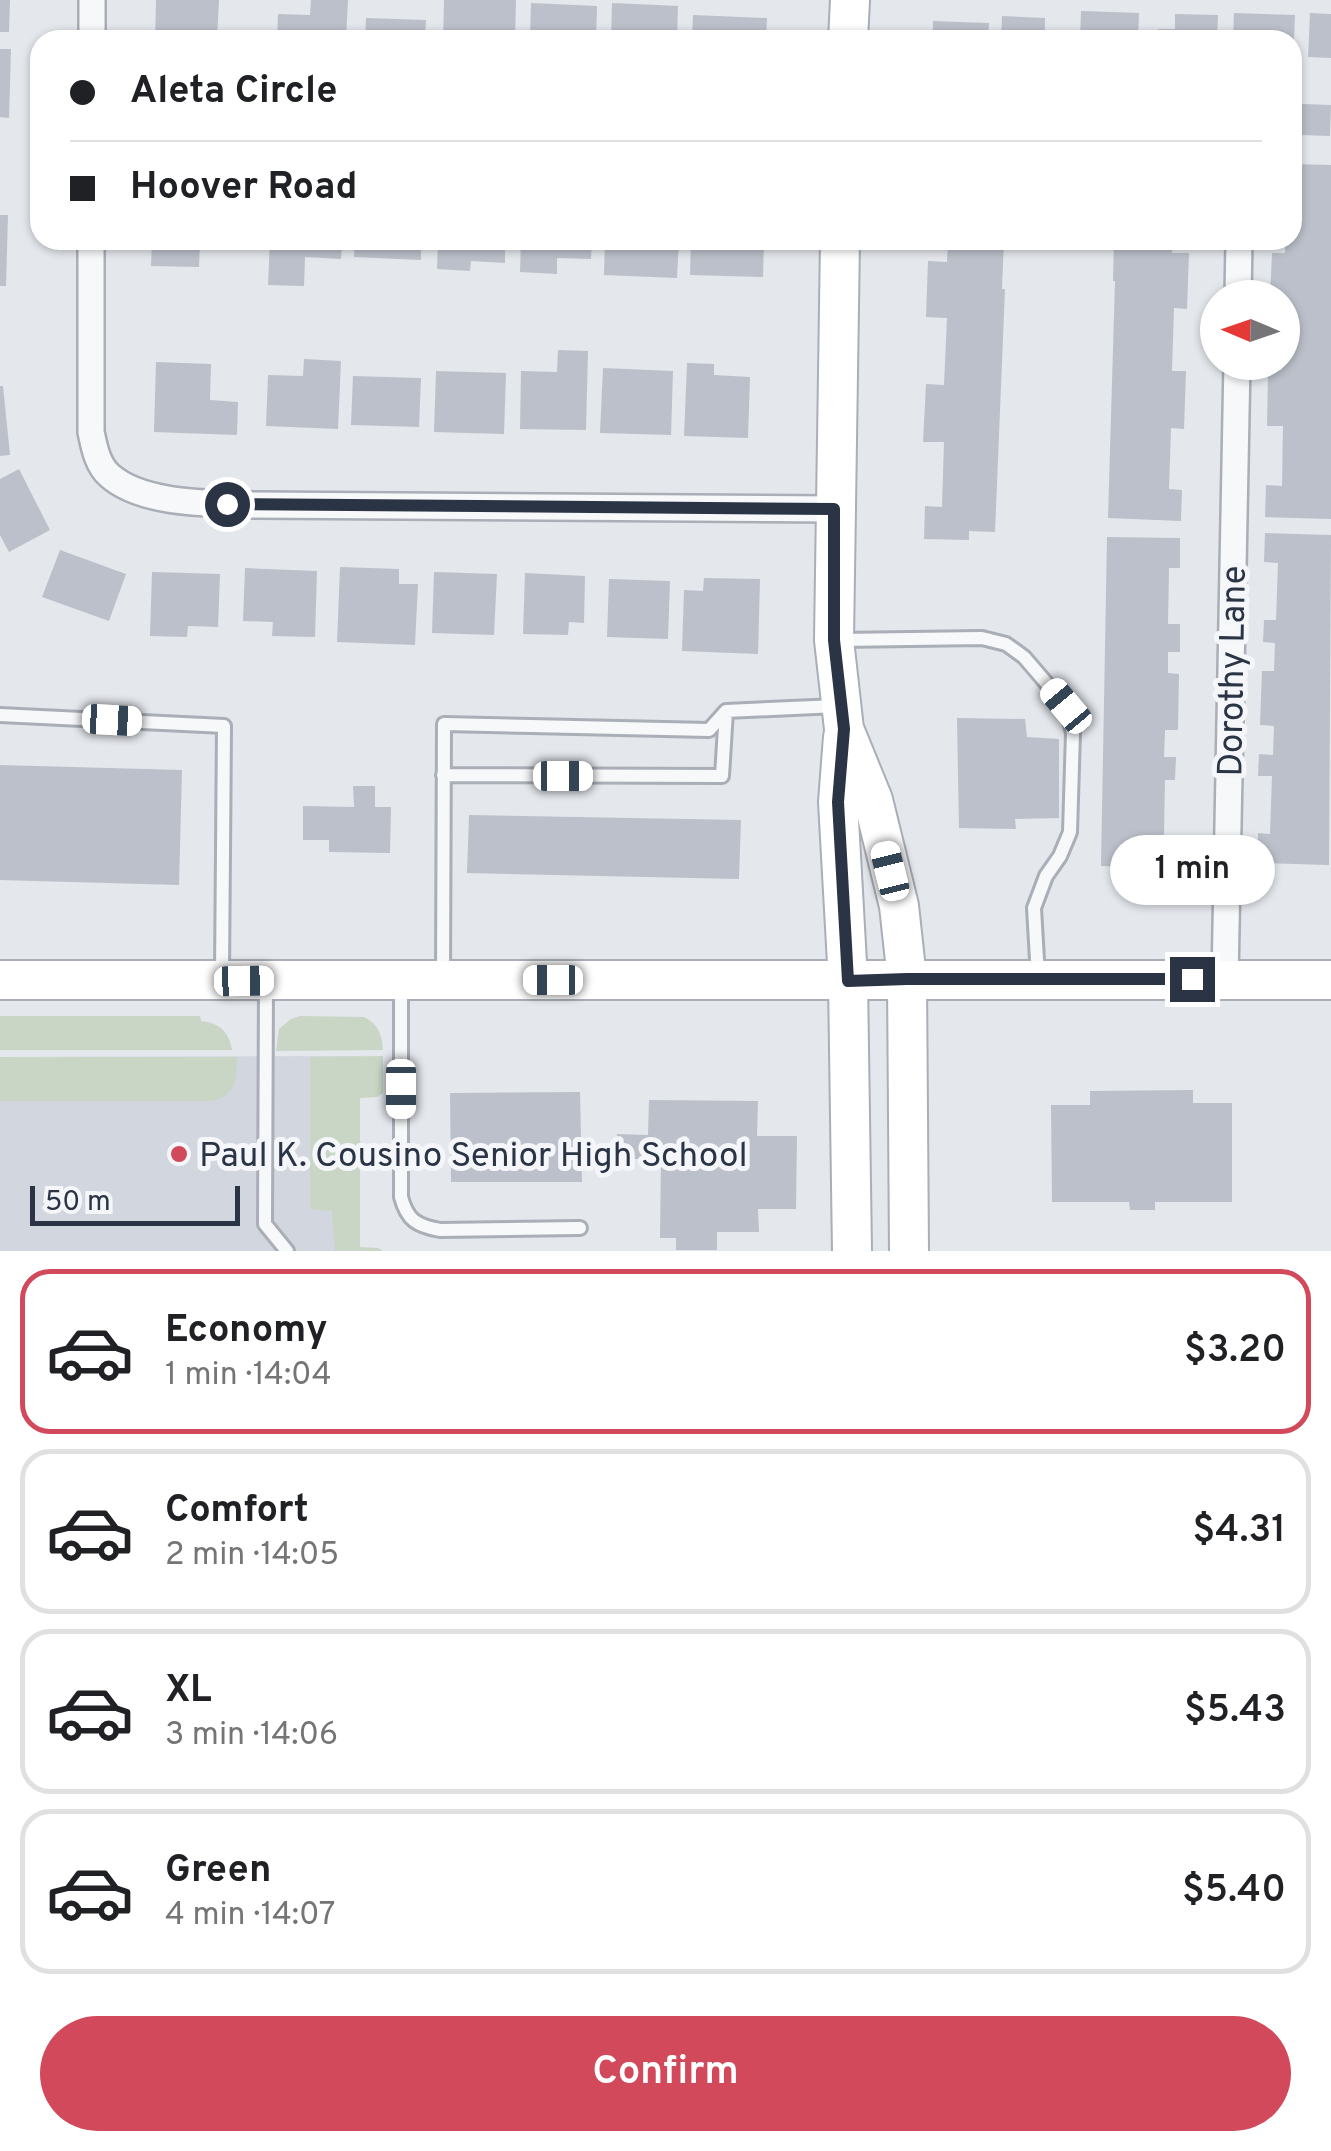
<!DOCTYPE html>
<meta charset="utf-8">
<style>
:root{--surface:#fff;--page:#f2f2f2;--text:#202124;--muted:#757577;--line:#e0e0e0;--accent:#d1495b}
body{margin:0;font-family:Overpass,sans-serif;background:var(--page);color:var(--text);height:100vh;display:flex;flex-direction:column;font-size:38px;white-space:nowrap}
*{box-sizing:border-box;margin:0}
p{font-size:32px;color:var(--muted)}
.icon{flex:none;width:55px;height:55px;fill:none;stroke:currentColor;stroke-width:2;stroke-linecap:round;stroke-linejoin:round}
.map{position:relative;height:1251px;overflow:hidden}
.side{display:flex;flex-direction:column;background:var(--surface);flex:1}
.side>*{flex:none}
.top-card{position:absolute;left:30px;top:30px;width:1272px;height:220px;border-radius:30px;box-shadow:0 2px 8px #0004;display:grid;align-content:center;height:220px;padding:0 40px;background:var(--surface)}
.needle{width:65px;rotate:272deg}
.buttons{position:absolute;left:1200px;top:280px;display:grid;gap:20px}
.buttons a{display:grid;place-items:center;width:100px;height:100px;border-radius:50%;background:var(--surface);box-shadow:0 2px 8px #0004;font-size:50px}
.scale{position:absolute;left:30px;bottom:25px;width:210px;box-sizing:border-box;padding-left:10px;border:5px solid #2b3445;border-top:0;font-size:28px;line-height:35px;white-space:nowrap;color:#2b3445;-webkit-text-stroke:8px #f4f6f9;paint-order:stroke}
.end{position:absolute;width:45px;height:45px;margin:-22px;border:12px solid #2b3445;background:#fff;box-shadow:0 0 0 5px #fff}
.from{border-radius:50%}
.bubble{position:absolute;height:70px;border-radius:35px;background:var(--surface);box-shadow:0 2px 8px #0004;font-size:32px;font-weight:600;line-height:70px;text-align:center}
.car{position:absolute;width:30px;height:60px;margin:-30px -15px;border-radius:12px;box-shadow:0 0 8px 2px #0007;background:linear-gradient(#fff 24%,#345 0 40%,#fff 0 76%,#345 0 86%,#fff 0)}
.top-card b{display:flex;align-items:center;gap:35px;height:95px;font-size:38px}
.top-card b+b{border-top:2px solid var(--line)}
.top-card i{width:25px;height:25px;background:var(--text)}
ul{padding:18px 0 0;list-style:none}
li{display:flex;align-items:center;gap:30px;height:165px;margin:0 20px 15px;padding:0 20px;border:5px solid var(--line);border-radius:30px}
li div{flex:1}
li b{display:block;font-size:38px}
li em{font-style:normal;font-weight:600}
li.active{border-color:var(--accent)}
li>.icon{width:90px;height:90px;stroke-width:1.5}
.action{display:flex;gap:20px;margin-top:auto;padding:20px 40px}
.action a{flex:1;height:115px;border-radius:60px;background:var(--accent);color:#fff;font-size:40px;font-weight:600;line-height:115px;text-align:center}
.map>svg:first-child{display:block}
</style>
<div class="map">
<svg width="1331" height="1251" viewBox="0 0 1331 1251">
<rect width="100%" height="100%" fill="#e4e7ec"/>
<path fill="#d2d6de" d="M358,1056v195h-358v-194z"/>
<path fill="#c9d6c5" d="M0,1016h200l1,5c19,2 28,11 31,29h-232z
M300,1016l64,1c14,7 18,17 19,33l-107,1 3,-22 12,-10z
M383,1056v37l-6,4 -17,1v149l18,1 5,3h-48l-3,-40 -22,-2v-152z
M0,1057h237c0,22 -1,39 -26,44h-211z"/>
<path fill="#bbc0ca" d="M0,0h10l-1,32h-9z
M156,0h63l-2,40h-62z
M311,0h37l-2,40h-69l1,-26 32,1z
M444,0h72l-1,40h-72z
M531,3l66,3 -1,34h-66z
M612,3l66,3 -1,34h-66z
M1081,11l58,2 -1,27h-58z
M1234,13l61,2 -1,25h-61z
M1310,13l21,1v44l-23,-1z
M1175,14l43,1 -1,25h-60l1,-11h17z
M693,15l74,3 -1,22h-74z
M1002,16l43,2v12l19,1v9h-63z
M366,18l60,2 -1,20h-60z
M933,21l56,2 -1,17h-55z
M0,49h11l-2,69 -9,-1z
M1302,104l29,1 -1,31 -29,-1z
M1292,164l39,1v354l-66,-2 1,-32 16,1 1,-60h-16l1,-56h14l2,-60 -2,-12h-12l2,-45h13v-13h7z
M0,215h8l-2,71h-6z
M152,240h48l-1,27 -48,-1z
M270,240h72l-1,19 -36,-2 -1,29 -36,-1z
M355,240h66v20l-67,-3z
M438,240h67v23l-34,-2 -1,10 -33,-2z
M521,240h71l-1,19 -34,-1v16l-37,-2z
M605,240h74l-2,38 -73,-3z
M691,240h73l-1,37 -73,-2z
M948,240h56l-2,49h3l-10,243 -26,-1v9l-45,-1 1,-33 17,1 2,-65h-21l3,-58 18,1 3,-67 -21,-1 2,-56 19,1z
M1114,240h58v13h17l-2,56 -13,-1 -2,63h14l-2,58 -13,-1 -2,61 13,1 -1,31 -73,-3 7,-237h-2z
M558,350l30,1 -2,79 -66,-1 1,-58 36,1z
M304,359l37,2 -3,68 -72,-3 2,-51 35,1z
M156,362l55,2 -1,36 28,2 -1,33 -83,-3z
M687,363l27,1v11l36,2 -2,61 -64,-2z
M603,368l70,3 -2,64 -71,-2z
M436,371l70,2 -2,61 -70,-2z
M353,376l68,2 -2,49 -68,-2z
M0,386h3l7,69 -10,1z
M19,469l31,61 -41,22 -9,-17v-56z
M1265,533l66,2 -2,330 -72,-2 1,-30 12,1 2,-58h-14l1,-22 14,1 1,-29 -14,-1 2,-54h12l1,-28 -12,-1 1,-22h12l2,-57 -14,-1z
M1107,537l73,1v30h-11l-1,56h12v28h-12v21l11,1 -1,56h-13l-1,27h12l-1,23h-10l-1,56h10v32l-73,-2z
M60,550l66,24 -17,47 -67,-24z
M340,567l59,2v15h19l-3,61 -78,-3z
M245,568l72,3 -2,66 -43,-1 1,-14 -30,-1z
M152,572l68,2 -2,53 -30,-1 -1,11 -37,-1z
M434,572l63,2 -3,61 -62,-2z
M525,573l60,3 -1,47 -15,-1 -1,13 -45,-1z
M704,578l56,1 -2,75 -76,-3 2,-61 19,1z
M609,579l61,2 -2,58 -61,-2z
M957,718l68,1 2,18 32,2v79l-44,1 1,10 -57,-1z
M0,765l182,5 -3,115 -179,-5z
M353,786h22v21h16l-1,46 -61,-1v-12h-26v-34l51,1z
M469,815l272,5 -2,59 -272,-6z
M1193,1090v13h39v99h-77v8h-25l-1,-8h-77l-1,-97h39v-14z
M580,1092l2,90h-131l-1,-89z
M649,1100l109,1 -1,35h40l-1,73h-38l1,23h-42v18h-41v-12h-16l1,-79h-44v-25l31,1z"/>
<g fill="none" stroke-linecap="round" stroke-linejoin="round">
<g stroke="#a9aeb7" stroke-width="18">
<path id="lane" d="M839,640l143,-2 24,6 18,13 42,49 7,27 -3,99 -10,24 -14,20 -12,32 4,69
M0,715l224,11 -2,249
M443,775l279,1 4,-65
M443,978l1,-254 265,6 17,-19 111,-5
M266,982l-1,242 22,27
M401,985v212c6,23 16,29 39,33l140,-2"/>
</g>
<g stroke="#a9aeb7" stroke-width="30">
<path id="street" d="M92,0v40
M91,240v192c3,14 6,32 18,43 33,30 102,28 144,30l581,4
M1238,298l1,-58
M1225,979l12,-617"/>
</g>
<g stroke="#a9aeb7" stroke-width="42">
<path id="secondary" d="M848,40l2,-40
M840,240l-6,400 10,89 29,71 26,106 8,73 2,272
M843,737l-5,65 10,179 4,270
M0,980h1331"/>
</g>
<use href="#lane" stroke="#f7f8fa" stroke-width="12"/>
<use href="#street" stroke="#f7f8fa" stroke-width="25"/>
<use href="#secondary" stroke="#fff" stroke-width="38"/>
</g>
<g fill="none" stroke-linecap="round" stroke-linejoin="round">
<path stroke="#2b3445" stroke-width="12" d="M227,504l607,5v131l10,89 -6,73 10,179 59,-2h285"/>
</g>
<circle fill="#d1495b" stroke="#f4f6f9" stroke-width="4" cx="179" cy="1154" r="10"/>
<g text-anchor="middle" stroke-width="10" stroke-linejoin="round" paint-order="stroke">
<g font-size="35" fill="#2b3445" stroke="#f4f6f9">
<text transform="translate(1231 671) rotate(-89)" y="12">Dorothy Lane</text>
</g>
<g font-size="35" fill="#2b3445" stroke="#f4f6f9" text-anchor="start">
<text x="199" y="1166">Paul K. Cousino Senior High School</text>
</g>
</g>
</svg>
<div class="buttons">
<a><svg class="needle" viewBox="-14 -14 28 28"><path d="M0-13l5 13h-10z" fill="#e53935"/><path d="M0 13l5-13h-10z" fill="#757577"/></svg></a>
</div>
<div class="scale">50 m</div>
<i class="end from" style="left:227px;top:504px"></i>
<i class="end" style="left:1192px;top:979px"></i>
<div class="bubble" style="left:1110px;top:835px;width:165px">1 min</div>
<i class="car" style="left:1066px;top:706px;rotate:320deg"></i>
<i class="car" style="left:112px;top:720px;rotate:93deg"></i>
<i class="car" style="left:563px;top:776px;rotate:90deg"></i>
<i class="car" style="left:890px;top:871px;rotate:346deg"></i>
<i class="car" style="left:553px;top:980px;rotate:270deg"></i>
<i class="car" style="left:244px;top:981px;rotate:89deg"></i>
<i class="car" style="left:401px;top:1089px;rotate:180deg"></i>
<div class="top-card">
<b><i class="from"></i>Aleta Circle</b>
<b><i></i>Hoover Road</b>
</div>
</div>
<section class="side">
<ul>
<li class="active"><svg class="icon" aria-label="car" viewBox="0 0 24 24"><path d="M5 17H2v-5l4-1 3-4h7l3 4 3 1v5h-3M9 17h6M6 11h13"/><circle cx="7" cy="17" r="2"/><circle cx="17" cy="17" r="2"/></svg><div><b>Economy</b><p>1 min · 14:04</p></div><em>$3.20</em></li>
<li><svg class="icon" aria-label="car" viewBox="0 0 24 24"><path d="M5 17H2v-5l4-1 3-4h7l3 4 3 1v5h-3M9 17h6M6 11h13"/><circle cx="7" cy="17" r="2"/><circle cx="17" cy="17" r="2"/></svg><div><b>Comfort</b><p>2 min · 14:05</p></div><em>$4.31</em></li>
<li><svg class="icon" aria-label="car" viewBox="0 0 24 24"><path d="M5 17H2v-5l4-1 3-4h7l3 4 3 1v5h-3M9 17h6M6 11h13"/><circle cx="7" cy="17" r="2"/><circle cx="17" cy="17" r="2"/></svg><div><b>XL</b><p>3 min · 14:06</p></div><em>$5.43</em></li>
<li><svg class="icon" aria-label="car" viewBox="0 0 24 24"><path d="M5 17H2v-5l4-1 3-4h7l3 4 3 1v5h-3M9 17h6M6 11h13"/><circle cx="7" cy="17" r="2"/><circle cx="17" cy="17" r="2"/></svg><div><b>Green</b><p>4 min · 14:07</p></div><em>$5.40</em></li>
</ul>
<div class="action"><a>Confirm</a></div>
</section>
